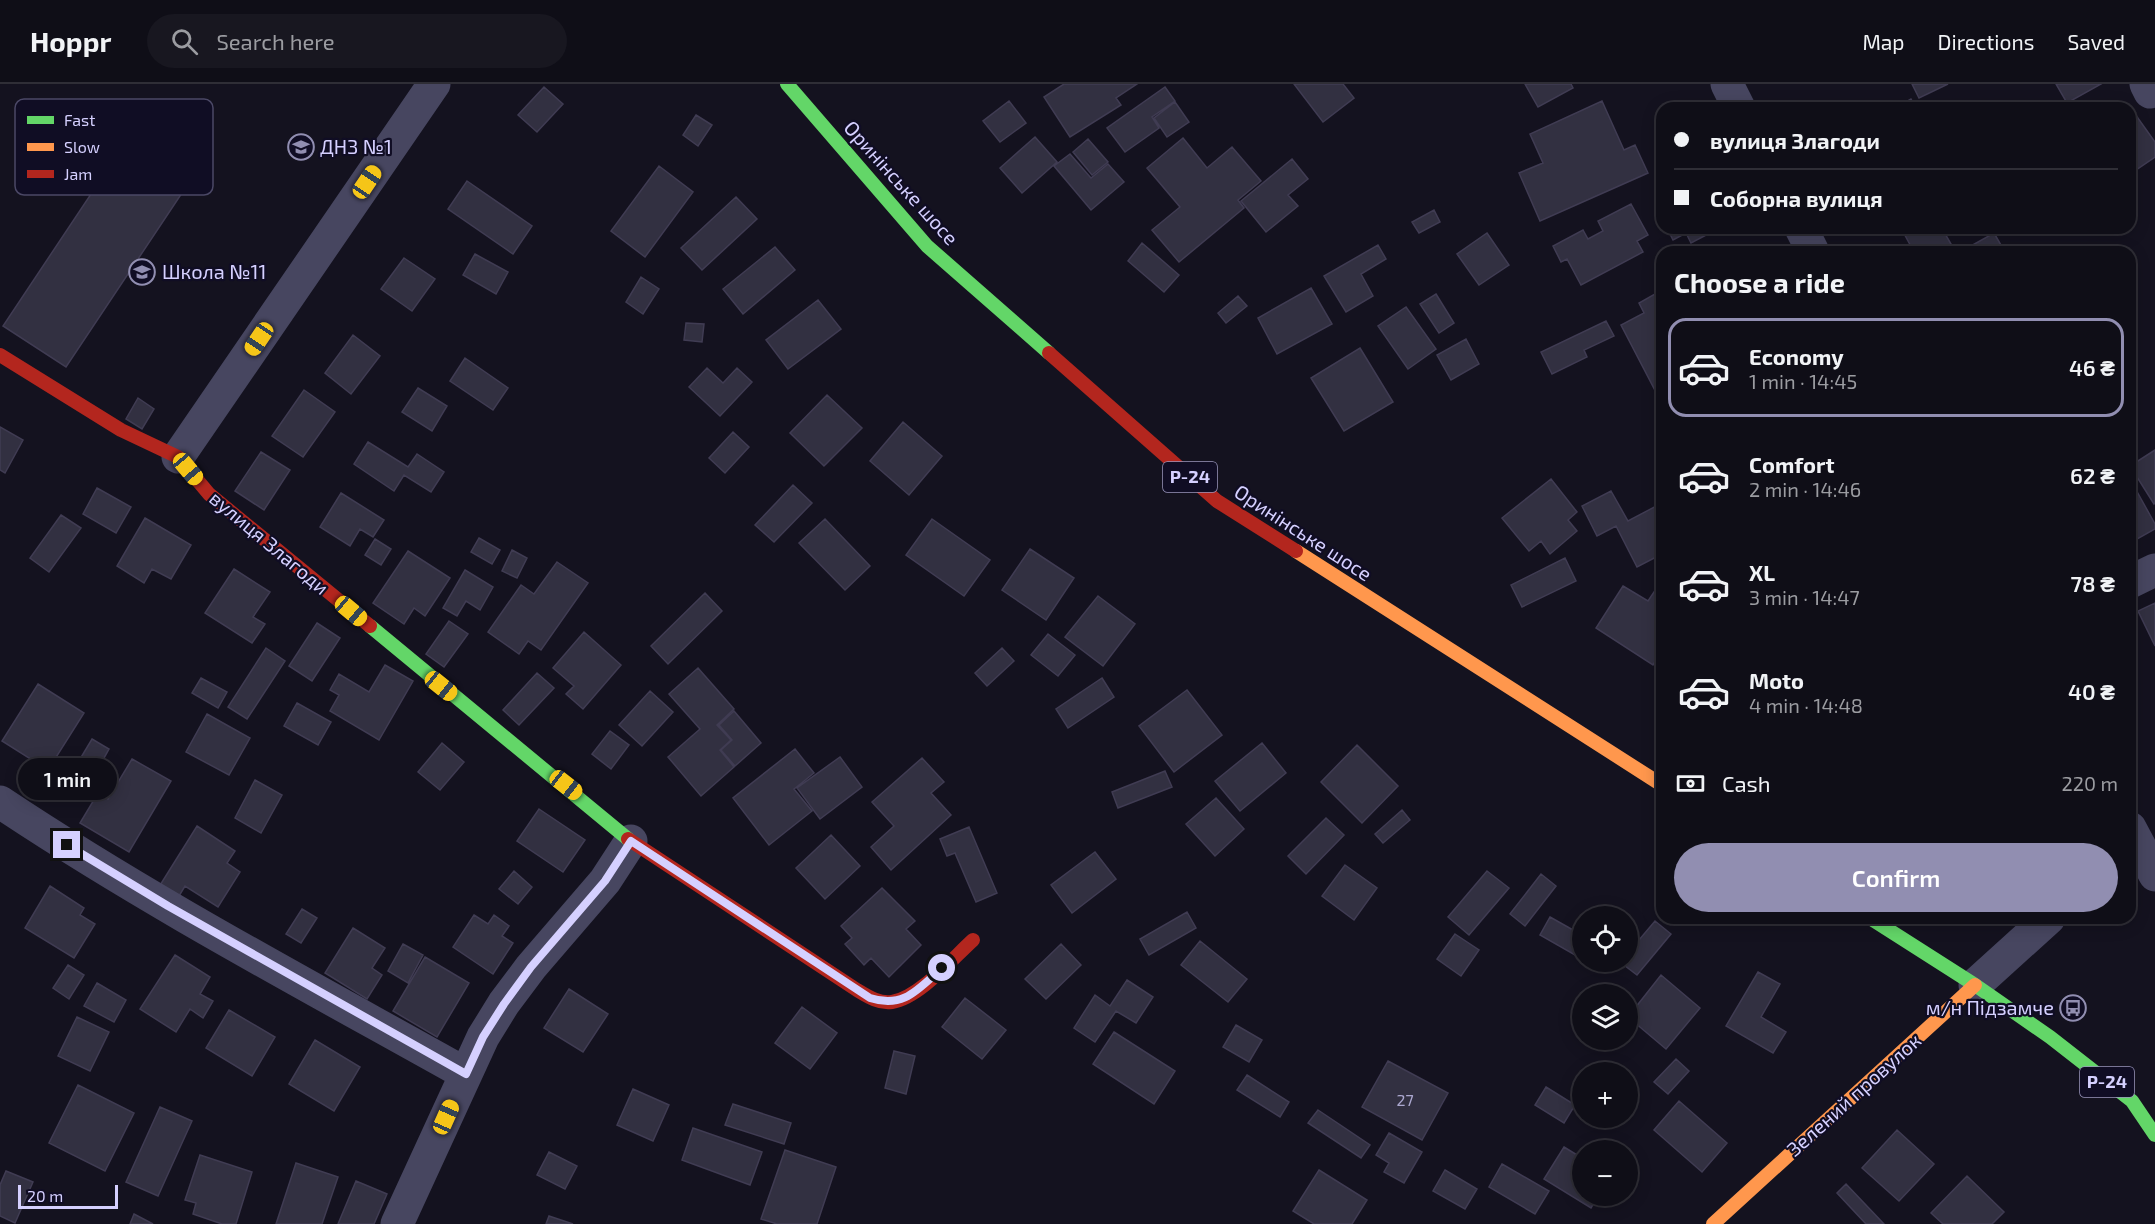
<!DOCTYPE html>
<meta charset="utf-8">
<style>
:root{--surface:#0f0e17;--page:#181720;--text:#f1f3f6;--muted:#9b9ca1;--line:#2f2e36;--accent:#918eb1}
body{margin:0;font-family:"Exo 2",sans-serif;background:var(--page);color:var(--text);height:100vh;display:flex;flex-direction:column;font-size:22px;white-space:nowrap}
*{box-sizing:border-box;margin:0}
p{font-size:20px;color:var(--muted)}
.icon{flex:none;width:33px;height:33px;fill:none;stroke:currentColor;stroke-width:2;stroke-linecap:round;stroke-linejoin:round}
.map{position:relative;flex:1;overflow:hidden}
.sheet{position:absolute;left:1656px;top:162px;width:480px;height:678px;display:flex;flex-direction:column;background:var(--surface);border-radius:18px;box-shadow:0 3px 15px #0003,0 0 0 2px var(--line)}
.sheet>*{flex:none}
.hud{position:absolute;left:1656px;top:18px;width:480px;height:132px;border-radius:18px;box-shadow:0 3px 15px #0003,0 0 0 2px var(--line);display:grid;align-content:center;height:132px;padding:0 18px;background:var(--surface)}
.fabs{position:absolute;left:1572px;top:822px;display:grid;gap:12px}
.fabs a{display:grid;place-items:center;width:66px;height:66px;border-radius:50%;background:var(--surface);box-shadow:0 3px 15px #0003,0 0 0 2px var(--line);font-size:30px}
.scale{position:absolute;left:18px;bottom:15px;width:100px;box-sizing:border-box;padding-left:6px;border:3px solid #d5d0ff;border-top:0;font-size:16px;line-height:21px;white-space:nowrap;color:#d5d0ff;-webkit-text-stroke:4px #100d24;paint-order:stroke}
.end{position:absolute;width:27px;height:27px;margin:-14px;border:8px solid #d5d0ff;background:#111;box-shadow:0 0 0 3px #111}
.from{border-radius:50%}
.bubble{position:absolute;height:42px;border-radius:21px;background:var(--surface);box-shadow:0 3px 15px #0003,0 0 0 2px var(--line);font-size:20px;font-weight:600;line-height:42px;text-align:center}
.car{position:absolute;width:18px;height:36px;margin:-18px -9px;border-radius:8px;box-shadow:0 0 4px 2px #0007;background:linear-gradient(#f5c518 24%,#345 0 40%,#f5c518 0 76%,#345 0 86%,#f5c518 0)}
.hud b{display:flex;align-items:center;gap:21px;height:57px;font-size:22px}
.hud b+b{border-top:2px solid var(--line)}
.hud i{width:15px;height:15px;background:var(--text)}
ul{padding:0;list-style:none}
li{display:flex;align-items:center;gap:18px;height:99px;margin:0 12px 9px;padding:0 6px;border:3px solid transparent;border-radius:18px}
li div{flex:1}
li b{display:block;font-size:22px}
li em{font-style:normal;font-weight:600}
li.active{border-color:var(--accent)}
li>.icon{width:54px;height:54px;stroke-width:1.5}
h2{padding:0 18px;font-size:27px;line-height:72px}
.pay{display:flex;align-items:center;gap:15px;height:66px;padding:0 18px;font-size:22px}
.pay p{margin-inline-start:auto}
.cta{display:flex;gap:12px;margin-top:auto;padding:12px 18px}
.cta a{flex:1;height:69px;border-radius:36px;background:var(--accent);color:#fff;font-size:24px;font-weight:600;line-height:69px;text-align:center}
header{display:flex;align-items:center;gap:36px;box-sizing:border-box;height:84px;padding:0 30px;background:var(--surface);border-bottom:2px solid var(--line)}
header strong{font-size:28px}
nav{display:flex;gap:33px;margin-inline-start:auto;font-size:21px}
.search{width:420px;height:54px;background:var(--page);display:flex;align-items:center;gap:15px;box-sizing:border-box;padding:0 21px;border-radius:33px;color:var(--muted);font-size:22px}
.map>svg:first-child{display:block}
</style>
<header>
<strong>Hoppr</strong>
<div class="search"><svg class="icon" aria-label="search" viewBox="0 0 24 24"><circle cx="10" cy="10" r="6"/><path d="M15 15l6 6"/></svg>Search here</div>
<nav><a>Map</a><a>Directions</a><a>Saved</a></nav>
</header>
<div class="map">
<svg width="2155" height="1140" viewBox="0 0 2155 1140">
<rect width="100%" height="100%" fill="#14121f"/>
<path fill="#323041" stroke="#403c53" stroke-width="1.5" d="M1064,0h73l-21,14 5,7 -51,32 -26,-40z
M1294,0h49l11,14 -31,24z
M1525,0h46l2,4 -35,19z
M1912,0h36l-29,14z
M2056,0h45l-34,19z
M544,3l19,17 -26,28 -19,-17z
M1165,3l10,14 -23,16 7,11 -34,24 -18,-24z
M1911,15l5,9h-21z
M1009,17l17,22 -26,19 -17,-21z
M1602,17l22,49 11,-5 13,28 -108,48 -21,-48 24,-10 -13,-29z
M1175,18l14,20 -22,15 -13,-19z
M2130,23l25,35v15l-25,17 -1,-66z
M696,31l16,10 -14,21 -15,-11z
M1035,53l22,25 -35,31 -22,-25z
M1183,54l24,30 25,-21 29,34 -23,19 6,8 -65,54 -27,-32 28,-23 -33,-39z
M1088,55l20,23 -16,13 -19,-23z
M121,65l63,41 -118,177 -63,-41z
M1070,70l21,24 17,-14 16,18 -33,28 -37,-44z
M1292,75l16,20 -20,16 10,11 -32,26 -25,-31z
M659,82l34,26 -48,65 -34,-26z
M467,97l65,45 -19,28 -65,-45z
M736,113l21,22 -55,51 -21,-22z
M1631,120l17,31 -11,6 6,11 -62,33 -14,-26 -6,3 -8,-16 30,-16 5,9 15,-8 -5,-10z
M1434,126l6,12 -21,11 -7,-11z
M1667,144h48l1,2 -25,13 -5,-10 -13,7z
M1901,144h49l-6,4 7,12 -15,8h-22z
M1487,149l22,32 -30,20 -22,-31z
M1994,149l11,19h-45z
M1142,159l37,32 -15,17 -36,-31z
M1378,161l8,14 -25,15 12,22 -27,16 -22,-36z
M775,163l20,23 -52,44 -20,-25z
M475,170l33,18 -12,22 -33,-19z
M404,174l31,21 -23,32 -31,-22z
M641,193l18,12 -16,25 -17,-12z
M1311,204l21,36 -55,30 -19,-36z
M1662,206v107l-3,1 -38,-73 23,-12 -5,-10z
M1436,210l18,29 -15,10 -19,-29z
M1238,212l9,10 -21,17 -8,-10z
M818,216l23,29 -53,40 -22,-29z
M1406,223l30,42 -28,20 -30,-43z
M1606,237l8,15 -30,14 3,7 -35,17 -11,-22z
M686,239l18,1 -2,18 -18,-2z
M353,251l27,21 -29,38 -26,-21z
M1466,255l13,25 -28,16 -14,-25z
M1360,264l33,54 -49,29 -33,-53z
M465,274l43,30 -15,22 -43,-29z
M707,284l16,15 14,-15 15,14 -32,34 -31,-29z
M418,304l29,18 -15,25 -30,-19z
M304,306l31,22 -32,45 -31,-21z
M827,311l35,33 -38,38 -34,-33z
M138,314l16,11 -12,20 -16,-10z
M903,338l39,34 -33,39 -39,-34z
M0,343l23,13 -18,33 -5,-3z
M733,348l16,15 -24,26 -16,-15z
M368,358l40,25 9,-13 27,18 -13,20 -27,-17 -10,16 -40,-27z
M2155,366v53l-1,1 -24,-38z
M261,368l29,18 -26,40 -29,-19z
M1551,395l26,33 -9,8 9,11 -27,23 -9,-13 -12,10 -27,-33z
M2130,395l25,45v5l-25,14z
M793,401l19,18 -38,39 -19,-17z
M97,404l34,19 -15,26 -33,-19z
M1611,407l17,30 34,-18v51l-25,13 -21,-41 -19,10 -15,-30z
M341,409l43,27 -11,17 -13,-8 -10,17 -30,-19z
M61,431l20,13 -32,44 -19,-14z
M145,434l46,27 -20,34 -19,-10 -8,14 -27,-17z
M825,435l45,47 -25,24 -46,-47z
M932,435l58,41 -26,36 -58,-41z
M479,454l21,12 -8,14 -21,-12z
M375,455l16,10 -10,16 -16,-10z
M1030,465l44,29 -28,42 -44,-30z
M512,466l15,8 -10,20 -15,-7z
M408,467l42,27 -25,38 -11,-8 -10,16 -31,-21z
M1565,474l11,23 -54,26 -11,-22z
M557,478l31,21 -47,67 -13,-9 -9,13 -31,-22 33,-47 13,9z
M234,485l36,23 -17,25 12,7 -13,19 -47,-30z
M465,486l28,17 -13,23 -14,-9 -9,15 -14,-8z
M1623,502l25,15 8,-12 6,4v57l-9,15 -57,-37z
M705,509l17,18 -54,53 -17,-18z
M1098,512l37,28 -32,42 -38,-29z
M2155,519v43l-17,-35z
M449,537l19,13 -24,33 -18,-13z
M317,539l23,15 -28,43 -23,-15z
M584,548l37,33 -38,44 -17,-15 8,-8 -21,-18z
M1048,550l27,21 -17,21 -27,-21z
M266,564l19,13 -38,58 -19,-12z
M1002,564l12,13 -27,25 -12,-13z
M385,581l28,16 -34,59 -49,-29 9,-16 -9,-5 9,-16 30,18z
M698,584l36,41 -17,16 14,15 -11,10 14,17 -33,29 -33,-39 32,-28 -31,-35z
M537,589l17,15 -35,37 -16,-15z
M201,594l26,14 -9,16 -26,-15z
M1102,594l12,19 -46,31 -12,-19z
M38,600l46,29 -36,57 -46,-29z
M1187,606l35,45 -48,37 -35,-46z
M650,607l23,21 -31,34 -23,-21z
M297,619l34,19 -13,23 -34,-19z
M734,627l27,32 -26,23 -14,-16 11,-10 -13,-15z
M207,630l43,24 -21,37 -43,-23z
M610,647l19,14 -18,24 -19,-15z
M92,655l17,10 -11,20 -18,-10z
M442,659l22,19 -24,28 -22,-18z
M1262,659l24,30 -46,38 -25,-30z
M1357,661l41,41 -36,37 -41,-41z
M795,665l19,24 -20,16 18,22 -43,34 -36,-47z
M840,673l22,30 -42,32 -23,-31z
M922,674l22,24 -13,11 20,22 -60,55 -20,-23 23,-21 -22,-24z
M132,675l39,22 -42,71 -49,-29 18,-30 10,6z
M1165,687l7,16 -54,21 -6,-16z
M255,696l27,15 -21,38 -26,-15z
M1216,714l28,31 -29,27 -29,-32z
M539,725l46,31 -22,32 -46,-31z
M1402,726l8,10 -27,23 -8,-9z
M1326,734l18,17 -38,39 -18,-18z
M197,742l38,25 -8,12 13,9 -22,35 -33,-21 -9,15 -19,-11z
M969,743l28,66 -21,9 -21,-49 -8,3 -7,-17z
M831,751l29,31 -35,33 -29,-31z
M1095,768l21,27 -44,34 -21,-28z
M1345,781l32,23 -23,32 -32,-24z
M514,787l18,16 -14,17 -19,-15z
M1487,787l22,17 -40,47 -21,-18z
M1541,790l15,12 -31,40 -15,-12z
M50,802l34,22 -4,7 15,9 -21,34 -49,-30z
M882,804l33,33 -9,8 15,16 -32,32 -18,-19 -7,7 -19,-21 7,-6 -11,-12z
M302,825l15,9 -16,25 -15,-9z
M1187,828l9,16 -47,27 -9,-16z
M474,831l14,9 6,-9 15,11 -7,10 11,7 -20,31 -40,-27z
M1550,833l32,18v24l-42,-24z
M1655,837l16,13 -34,41 -17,-13h8v-9z
M353,844l32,20 -13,20 10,7 -15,24 -42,-26z
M1455,850l24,16 -18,26 -24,-17z
M1200,857l47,38 -19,23 -47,-37z
M403,860l20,11 -15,28 -20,-12z
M1061,860l20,21 -35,34 -21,-20z
M175,871l35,22 -10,17 13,7 -10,17 -13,-9 -14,23 -36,-23z
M425,873l44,26 -32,54 -44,-26z
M68,881l16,10 -15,24 -16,-11z
M1758,888l22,12 -19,33 25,15 -13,21 -47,-27z
M1661,891l39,33 -34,41 -38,-32z
M1127,896l26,17 -17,26 -20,-12 -21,31 -21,-14 21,-33 15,11z
M97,899l29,17 -12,22 -30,-16z
M569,905l39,25 -25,38 -39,-24z
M965,914l41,32 -24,29 -40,-32z
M802,923l35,26 -27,36 -35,-26z
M229,926l46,27 -23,39 -46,-28z
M77,933l32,15 -19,39 -32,-15z
M1236,941l26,15 -13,22 -26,-15z
M1114,948l61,39 -21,33 -61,-40z
M315,956l45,27 -26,44 -45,-27z
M894,967l21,5 -9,38 -21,-6z
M1676,975l13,12 -21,23 -14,-12z
M1388,977l60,32 -26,47 -60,-33z
M1247,991l42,27 -9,15 -43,-27z
M78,1001l56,28 -29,58 -56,-28z
M1546,1003l29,18 -11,18 -29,-18z
M633,1005l36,16 -16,36 -36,-16z
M1679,1017l48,42 -25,29 -48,-42z
M733,1020l58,19 -7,21 -59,-19z
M160,1023l32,14 -34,75 -32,-14z
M1318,1026l52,35 -9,13 -53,-35z
M693,1044l69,24 -12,33 -68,-25z
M1897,1046l37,34 -35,37 -37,-33z
M1389,1049l33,19 -18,31 -20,-11 5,-9 -13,-8z
M1564,1063l18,11v38h16l-7,12 -47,-29z
M785,1066l51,17 -19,57h-40l-16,-5z
M549,1068l28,14 -12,23 -28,-14z
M200,1071l52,17 -16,52h-14l-29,-10 3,-11 -11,-3z
M296,1079l42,14 -16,47h-46z
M1502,1080l47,27 -14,23 -46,-27z
M1319,1086l48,30 -15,24h-38l-21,-13z
M1445,1086l32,19 -12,20 -32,-18z
M6,1087l27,11 -18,41 -15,-7v-31z
M1967,1092l37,36 -12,12h-49l-12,-11z
M356,1097l31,13 -13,30h-36z
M1846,1100l38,40h-18l-29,-31z
M134,1130l19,10h-23z
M549,1132l24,8h-27z"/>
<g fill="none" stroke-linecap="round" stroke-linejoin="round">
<path stroke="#474660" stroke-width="33" d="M1727,0l12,24
M2146,0l4,8
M1801,144l12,24
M178,373l256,-373
M2130,498l25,-12
M0,718c150,100 309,184 466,272
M2130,744l25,47
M1975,901l74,-67
M397,1140l86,-187 21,-34 27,-36 74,-86 26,-40"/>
<path stroke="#63d668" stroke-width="14" d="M787,0l140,162 122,107
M370,542l258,213
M1870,834l105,67 75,52 82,64 23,34"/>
<path stroke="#ff974d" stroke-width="14" d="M1296,467l366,234
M1713,1140l262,-239"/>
<path stroke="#b3261e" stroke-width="14" d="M1049,269l168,148 79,50
M0,271l121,75 57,27 31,37 161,132
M628,755l229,151c10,6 22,14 35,12 27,-4 61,-44 81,-62"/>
</g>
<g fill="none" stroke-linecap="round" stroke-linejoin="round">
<path stroke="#d5d0ff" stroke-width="8" d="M67,761l101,61 298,168 17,-37 21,-33 27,-37 74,-86 26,-40 239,157c34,11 48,-9 72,-30"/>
</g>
<defs>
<g id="school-ring" transform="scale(1.35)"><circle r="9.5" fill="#100d24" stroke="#918eb1" stroke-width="1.5"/><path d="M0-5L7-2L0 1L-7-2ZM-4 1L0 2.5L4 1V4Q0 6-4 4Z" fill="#918eb1"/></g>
<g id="bus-ring" transform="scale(1.35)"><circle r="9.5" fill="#100d24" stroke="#918eb1" stroke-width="1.5"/><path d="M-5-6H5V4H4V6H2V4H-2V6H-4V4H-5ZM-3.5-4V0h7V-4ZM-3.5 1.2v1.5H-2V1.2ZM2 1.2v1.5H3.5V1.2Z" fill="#918eb1"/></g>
</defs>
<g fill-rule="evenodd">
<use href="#school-ring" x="301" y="63"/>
<use href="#school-ring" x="142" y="188"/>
<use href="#bus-ring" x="2073" y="924"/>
</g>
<g text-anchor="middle" stroke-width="4.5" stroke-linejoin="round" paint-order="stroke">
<g font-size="16" fill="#aca8d0">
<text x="1405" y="1022">27</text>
</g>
<g fill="#100d24" stroke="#9a96bd" stroke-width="1.5">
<rect x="1163" y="378" width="54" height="30" rx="4.5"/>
<rect x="2080" y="983" width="54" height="30" rx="4.5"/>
</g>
<g font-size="18" font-weight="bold" fill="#d5d0ff">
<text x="1190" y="399">Р-24</text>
<text x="2107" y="1004">Р-24</text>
</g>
<g font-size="20" fill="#d5d0ff" stroke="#100d24" text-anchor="start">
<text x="320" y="70">ДНЗ №1</text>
<text x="162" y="195">Школа №11</text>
<text x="2054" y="931" text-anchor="end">м/н Підзамче</text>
</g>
<g font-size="20" fill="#d5d0ff" stroke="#100d24">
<text transform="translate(901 99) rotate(48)" y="7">Оринінське шосе</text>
<text transform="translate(1303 449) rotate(33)" y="7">Оринінське шосе</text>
<text transform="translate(269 459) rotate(40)" y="7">вулиця Злагоди</text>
<text transform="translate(1854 1011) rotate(-42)" y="7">Зелений провулок</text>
</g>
</g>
<rect x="15" y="15" width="198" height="96" rx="9" fill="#100d24" stroke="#4b4866" stroke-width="1.5"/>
<rect x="27" y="32" width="27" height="8" fill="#63d668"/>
<rect x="27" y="59" width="27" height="8" fill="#ff974d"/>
<rect x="27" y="86" width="27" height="8" fill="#b3261e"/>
<g font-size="16" fill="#d5d0ff">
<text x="64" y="42">Fast</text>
<text x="64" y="69">Slow</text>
<text x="64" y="96">Jam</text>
</g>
</svg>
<div class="fabs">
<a><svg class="icon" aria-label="locate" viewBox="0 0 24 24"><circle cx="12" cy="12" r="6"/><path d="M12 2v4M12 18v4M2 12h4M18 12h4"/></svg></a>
<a><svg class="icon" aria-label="layers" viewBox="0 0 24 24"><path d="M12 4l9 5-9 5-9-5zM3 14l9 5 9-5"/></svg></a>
<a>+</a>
<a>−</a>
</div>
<div class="scale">20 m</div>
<i class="end from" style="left:942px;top:884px"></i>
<i class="end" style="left:67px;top:761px"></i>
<div class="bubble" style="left:18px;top:674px;width:99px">1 min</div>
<i class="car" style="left:367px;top:98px;rotate:34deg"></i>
<i class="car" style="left:259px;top:255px;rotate:214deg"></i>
<i class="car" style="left:188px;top:385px;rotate:140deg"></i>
<i class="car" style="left:351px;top:527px;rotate:130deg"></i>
<i class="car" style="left:441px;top:602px;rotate:129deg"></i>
<i class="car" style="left:566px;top:701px;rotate:128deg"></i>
<i class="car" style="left:446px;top:1033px;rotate:24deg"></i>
<div class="hud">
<b><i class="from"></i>вулиця Злагоди</b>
<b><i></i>Соборна вулиця</b>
</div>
<section class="sheet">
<h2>Choose a ride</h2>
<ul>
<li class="active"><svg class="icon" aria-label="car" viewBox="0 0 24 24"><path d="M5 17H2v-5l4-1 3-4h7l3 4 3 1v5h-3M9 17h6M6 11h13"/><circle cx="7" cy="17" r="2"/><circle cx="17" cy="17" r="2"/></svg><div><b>Economy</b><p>1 min · 14:45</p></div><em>46 ₴</em></li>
<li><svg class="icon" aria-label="car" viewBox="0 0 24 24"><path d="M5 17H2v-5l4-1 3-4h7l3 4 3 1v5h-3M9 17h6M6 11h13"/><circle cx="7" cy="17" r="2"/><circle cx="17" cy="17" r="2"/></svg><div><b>Comfort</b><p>2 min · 14:46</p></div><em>62 ₴</em></li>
<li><svg class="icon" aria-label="car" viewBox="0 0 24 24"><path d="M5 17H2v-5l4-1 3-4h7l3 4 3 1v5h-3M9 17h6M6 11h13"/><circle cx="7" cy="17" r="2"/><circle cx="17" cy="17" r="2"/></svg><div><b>XL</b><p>3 min · 14:47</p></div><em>78 ₴</em></li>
<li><svg class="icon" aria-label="car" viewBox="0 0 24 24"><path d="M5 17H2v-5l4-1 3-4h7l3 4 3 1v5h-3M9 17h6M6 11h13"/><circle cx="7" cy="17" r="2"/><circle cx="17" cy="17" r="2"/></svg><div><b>Moto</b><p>4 min · 14:48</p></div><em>40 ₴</em></li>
</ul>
<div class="pay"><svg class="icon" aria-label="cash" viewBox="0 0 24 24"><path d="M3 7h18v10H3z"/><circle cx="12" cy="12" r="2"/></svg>Cash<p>220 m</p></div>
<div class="cta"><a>Confirm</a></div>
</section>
</div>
